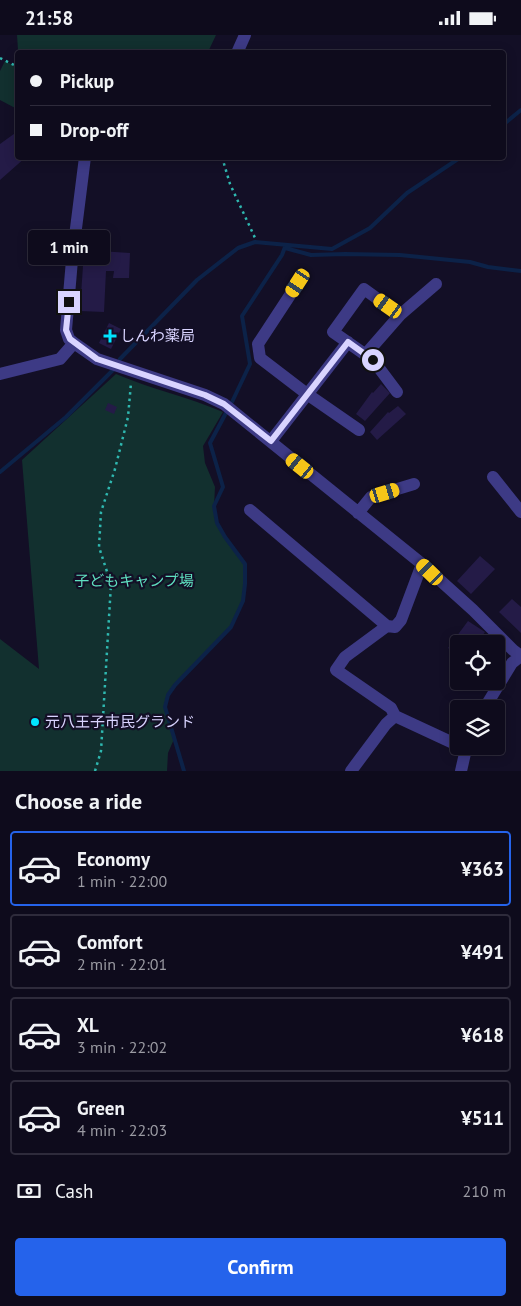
<!DOCTYPE html>
<meta charset="utf-8">
<style>
:root{--surface:#0e0b1c;--page:#171425;--text:#f1f3f6;--muted:#9b9ba3;--line:#2e2b3b;--accent:#2563eb}
body{margin:0;font-family:"PT Sans","Noto Sans JP",sans-serif;background:var(--page);color:var(--text);height:100vh;display:flex;flex-direction:column;font-size:19px;white-space:nowrap}
*{box-sizing:border-box;margin:0}
p{font-size:16px;color:var(--muted)}
.icon{flex:none;width:28px;height:28px;fill:none;stroke:currentColor;stroke-width:2;stroke-linecap:round;stroke-linejoin:round}
.map{position:relative;height:736px;overflow:hidden}
.panel{display:flex;flex-direction:column;background:var(--surface);flex:1}
.panel>*{flex:none}
.top-card{position:absolute;left:15px;top:15px;width:491px;height:110px;border-radius:5px;box-shadow:0 2px 12px #0003,0 0 0 1px var(--line);display:grid;align-content:center;height:110px;padding:0 15px;background:var(--surface)}
.fabs{position:absolute;left:450px;top:600px;display:grid;gap:10px}
.fabs a{display:grid;place-items:center;width:55px;height:55px;border-radius:5px;background:var(--surface);box-shadow:0 2px 12px #0003,0 0 0 1px var(--line);font-size:25px}
.end{position:absolute;width:22px;height:22px;margin:-11px;border:6px solid #d9d4ff;background:#111;box-shadow:0 0 0 2px #111}
.from{border-radius:50%}
.bubble{position:absolute;height:35px;border-radius:5px;background:var(--surface);box-shadow:0 2px 12px #0003,0 0 0 1px var(--line);font-size:16px;font-weight:700;line-height:35px;text-align:center}
.car{position:absolute;width:15px;height:30px;margin:-15px -8px;border-radius:6px;box-shadow:0 0 4px 1px #0007;background:linear-gradient(#f5c518 24%,#345 0 40%,#f5c518 0 76%,#345 0 86%,#f5c518 0)}
.top-card b{display:flex;align-items:center;gap:18px;height:48px;font-size:19px}
.top-card b+b{border-top:1px solid var(--line)}
.top-card i{width:12px;height:12px;background:var(--text)}
ul{padding:0;list-style:none}
li{display:flex;align-items:center;gap:15px;height:75px;margin:0 10px 8px;padding:0 5px;border:2px solid var(--line);border-radius:5px}
li div{flex:1}
li b{display:block;font-size:19px}
li em{font-style:normal;font-weight:700}
li.active{border-color:var(--accent)}
li>.icon{width:45px;height:45px;stroke-width:1.5}
h2{padding:0 15px;font-size:22px;line-height:60px}
.pay{display:flex;align-items:center;gap:12px;height:55px;padding:0 15px;font-size:19px}
.pay p{margin-inline-start:auto}
.button{display:flex;gap:10px;margin-top:auto;padding:10px 15px}
.button a{flex:1;height:58px;border-radius:5px;background:var(--accent);color:#fff;font-size:20px;font-weight:700;line-height:58px;text-align:center}
.status{display:flex;justify-content:space-between;align-items:center;height:35px;padding:0 25px;background:var(--surface);direction:ltr}
.status svg{height:14px;fill:currentColor}
.map>svg:first-child{display:block}
</style>
<div class="status"><b>21:58</b><svg viewBox="0 0 49 12"><path d="M0 12V9h3v3zM5 12V6h3v6zM10 12V3h3v9zM15 12V0h3v12zM26 1h20v11H26zM47 4h2v5h-2z"/></svg></div>
<div class="map">
<svg width="521" height="736" viewBox="0 0 521 736">
<rect width="100%" height="100%" fill="#130f26"/>
<path fill="#12302f" d="M17,0h199l-8,17 -185,1 -5,-3z
M5,26l12,6v42l-17,-9v-29z
M116,339c35,15 72,23 107,38l-20,34 2,17 10,24 -1,19 3,17 8,14 20,27v20l-2,17 -12,26 -56,57 -7,11 -3,12 9,32 -6,14 -1,18h-167v-132l39,30 -17,-209z"/>
<g fill="none" stroke-linecap="round" stroke-linejoin="round">
<path stroke="#0c2248" stroke-width="4" d="M504,89l17,-14
M285,213l26,7 34,-1 55,1 70,7 18,5 33,4
M120,324l77,-79 41,-32 17,-6 77,7 38,-21 37,-35 54,-36
M232,367l18,-38 -8,-48 40,-61 3,-8
M0,437l66,-55 48,-48
M184,736l-19,-64 3,-12 7,-10 56,-58 12,-26 2,-17v-20l-20,-27 -8,-14 -3,-17 9,-19 -13,-44 17,-32"/>
</g>
<path fill="#241b47" d="M18,96v26h8l-26,23v-36z
M84,215l46,3 -1,25h-16l1,-7h-8l-2,41 -24,-1z
M109,288l12,6 -10,20 -12,-6z
M381,349l9,9 -25,28 -9,-7 16,-22 1,1z
M108,368l9,4 -3,7 -9,-4z
M398,371l8,8 -29,26 -7,-8 18,-20 1,1z
M480,521l15,13 -24,25 -14,-13z
M512,564l9,8v26l-22,-21z
M468,586l17,11 -9,12h-17v11l-11,-7z"/>
<g fill="none" stroke-linecap="round" stroke-linejoin="round">
<path stroke="#2fb8b0" stroke-width="2.5" stroke-dasharray="2.5 4" stroke-linecap="butt" d="M0,23l18,9
M222,122l8,27 26,56
M95,736l6,-20 10,-167 -12,-37 2,-35 14,-43 13,-52 3,-34"/>
<path stroke="#3d3a85" stroke-width="12" d="M237,18l8,-18
M85,122l-13,103 -6,70 3,9 5,4 23,16 108,36 19,9 198,160 51,46 40,40 8,6
M298,248l-40,61 2,14 47,36 52,36
M365,320l35,-40 36,-31
M0,339l60,-15 14,-16
M397,357l-24,-32 -40,-28 31,-43 36,26
M271,406l77,-99
M493,442l28,35
M250,475l137,116
M358,478l13,-16 43,-13
M484,674l28,-46 9,-7
M395,681l-4,-8 -55,-38 9,-13 42,-31 8,1 6,-7 21,-56
M351,736l35,-47 9,-8 71,33 1,-3
M461,736l5,-22"/>
</g>
<g fill="none" stroke-linecap="round" stroke-linejoin="round">
<path stroke="#d9d4ff" stroke-width="6" d="M69,267l-3,28 4,9 27,20 108,36 19,9 47,37 77,-99 25,18"/>
</g>
<g fill="#00e5ff" stroke="#130f26" stroke-width="2">
<path d="M107.5 293.5h5v5h5v5h-5v5h-5v-5h-5v-5h5z"/>
<circle cx="35" cy="687" r="5"/>
</g>
<g text-anchor="middle" stroke-width="4.5" stroke-linejoin="round" paint-order="stroke">
<g font-size="15" fill="#d9d4ff" stroke="#130f26" text-anchor="start">
<text x="120" y="306">しんわ薬局</text>
<text x="45" y="692">元八王子市民グランド</text>
</g>
<g font-size="15" fill="#5fe0c0" stroke="#130f26">
<text x="134" y="551">子どもキャンプ場</text>
</g>
</g>
</svg>
<div class="fabs">
<a><svg class="icon" aria-label="locate" viewBox="0 0 24 24"><circle cx="12" cy="12" r="6"/><path d="M12 2v4M12 18v4M2 12h4M18 12h4"/></svg></a>
<a><svg class="icon" aria-label="layers" viewBox="0 0 24 24"><path d="M12 4l9 5-9 5-9-5zM3 14l9 5 9-5"/></svg></a>
</div>
<i class="end from" style="left:373px;top:325px"></i>
<i class="end" style="left:69px;top:267px"></i>
<div class="bubble" style="left:28px;top:195px;width:82px">1 min</div>
<i class="car" style="left:298px;top:248px;rotate:213deg"></i>
<i class="car" style="left:388px;top:271px;rotate:305deg"></i>
<i class="car" style="left:300px;top:431px;rotate:309deg"></i>
<i class="car" style="left:385px;top:458px;rotate:73deg"></i>
<i class="car" style="left:430px;top:537px;rotate:314deg"></i>
<div class="top-card">
<b><i class="from"></i>Pickup</b>
<b><i></i>Drop-off</b>
</div>
</div>
<section class="panel">
<h2>Choose a ride</h2>
<ul>
<li class="active"><svg class="icon" aria-label="car" viewBox="0 0 24 24"><path d="M5 17H2v-5l4-1 3-4h7l3 4 3 1v5h-3M9 17h6M6 11h13"/><circle cx="7" cy="17" r="2"/><circle cx="17" cy="17" r="2"/></svg><div><b>Economy</b><p>1 min · 22:00</p></div><em>¥363</em></li>
<li><svg class="icon" aria-label="car" viewBox="0 0 24 24"><path d="M5 17H2v-5l4-1 3-4h7l3 4 3 1v5h-3M9 17h6M6 11h13"/><circle cx="7" cy="17" r="2"/><circle cx="17" cy="17" r="2"/></svg><div><b>Comfort</b><p>2 min · 22:01</p></div><em>¥491</em></li>
<li><svg class="icon" aria-label="car" viewBox="0 0 24 24"><path d="M5 17H2v-5l4-1 3-4h7l3 4 3 1v5h-3M9 17h6M6 11h13"/><circle cx="7" cy="17" r="2"/><circle cx="17" cy="17" r="2"/></svg><div><b>XL</b><p>3 min · 22:02</p></div><em>¥618</em></li>
<li><svg class="icon" aria-label="car" viewBox="0 0 24 24"><path d="M5 17H2v-5l4-1 3-4h7l3 4 3 1v5h-3M9 17h6M6 11h13"/><circle cx="7" cy="17" r="2"/><circle cx="17" cy="17" r="2"/></svg><div><b>Green</b><p>4 min · 22:03</p></div><em>¥511</em></li>
</ul>
<div class="pay"><svg class="icon" aria-label="cash" viewBox="0 0 24 24"><path d="M3 7h18v10H3z"/><circle cx="12" cy="12" r="2"/></svg>Cash<p>210 m</p></div>
<div class="button"><a>Confirm</a></div>
</section>
